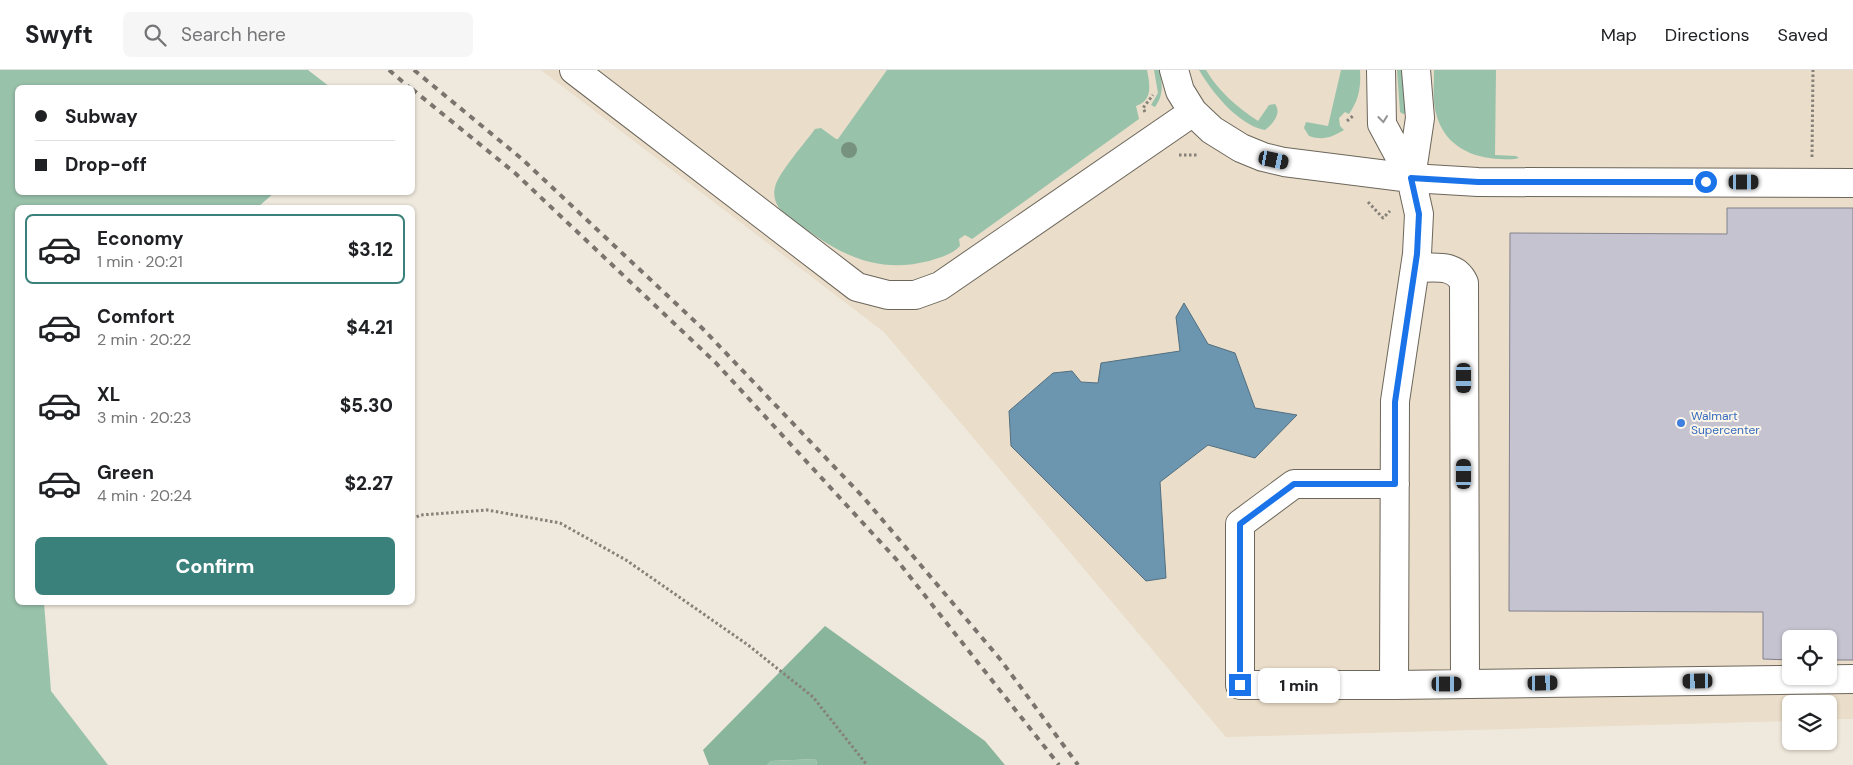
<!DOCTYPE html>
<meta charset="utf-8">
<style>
:root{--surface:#fff;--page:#f6f6f6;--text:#202124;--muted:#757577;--line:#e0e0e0;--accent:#3a817c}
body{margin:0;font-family:"DM Sans",sans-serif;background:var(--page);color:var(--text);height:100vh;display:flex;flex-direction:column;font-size:19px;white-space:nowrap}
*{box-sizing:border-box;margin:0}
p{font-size:16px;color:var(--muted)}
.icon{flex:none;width:28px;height:28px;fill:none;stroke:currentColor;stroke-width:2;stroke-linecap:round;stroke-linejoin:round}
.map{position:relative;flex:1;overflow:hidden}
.panel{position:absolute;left:15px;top:135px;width:400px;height:400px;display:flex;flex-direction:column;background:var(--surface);border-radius:8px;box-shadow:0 1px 4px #0004}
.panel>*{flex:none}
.hud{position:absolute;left:15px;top:15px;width:400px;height:110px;border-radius:8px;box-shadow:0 1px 4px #0004;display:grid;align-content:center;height:110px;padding:0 20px;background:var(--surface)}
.controls{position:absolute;left:1782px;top:560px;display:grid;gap:10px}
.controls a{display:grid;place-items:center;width:55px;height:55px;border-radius:8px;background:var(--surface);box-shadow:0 1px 4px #0004;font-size:25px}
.end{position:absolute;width:22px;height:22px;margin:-11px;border:6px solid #1a73e8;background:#fff;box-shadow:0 0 0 2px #fff}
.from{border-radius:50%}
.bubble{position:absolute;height:35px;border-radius:8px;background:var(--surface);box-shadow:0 1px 4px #0004;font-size:16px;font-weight:800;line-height:35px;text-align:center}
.car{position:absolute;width:15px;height:30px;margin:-15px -8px;border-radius:6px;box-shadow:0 0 4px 1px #0007;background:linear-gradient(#222 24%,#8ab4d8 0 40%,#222 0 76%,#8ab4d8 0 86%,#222 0)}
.hud b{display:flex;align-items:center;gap:18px;height:48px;font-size:19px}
.hud b+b{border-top:1px solid var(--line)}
.hud i{width:12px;height:12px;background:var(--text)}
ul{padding:9px 0 0;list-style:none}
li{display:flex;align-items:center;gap:15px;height:70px;margin:0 10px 8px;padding:0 10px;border:2px solid transparent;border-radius:8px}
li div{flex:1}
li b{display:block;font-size:19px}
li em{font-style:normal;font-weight:800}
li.on{border-color:var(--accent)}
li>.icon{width:45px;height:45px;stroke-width:1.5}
.primary-button{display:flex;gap:10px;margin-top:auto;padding:10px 20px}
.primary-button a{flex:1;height:58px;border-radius:8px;background:var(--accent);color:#fff;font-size:20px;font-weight:800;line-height:58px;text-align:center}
header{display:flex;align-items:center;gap:30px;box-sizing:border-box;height:70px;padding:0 25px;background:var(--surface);border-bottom:1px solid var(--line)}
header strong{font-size:24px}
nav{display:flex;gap:28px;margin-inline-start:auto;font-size:18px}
.search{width:350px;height:45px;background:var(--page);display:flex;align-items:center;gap:12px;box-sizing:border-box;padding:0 18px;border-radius:8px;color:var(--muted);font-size:19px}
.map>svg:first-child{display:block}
</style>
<header>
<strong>Swyft</strong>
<div class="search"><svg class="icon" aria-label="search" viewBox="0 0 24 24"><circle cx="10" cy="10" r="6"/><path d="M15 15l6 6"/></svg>Search here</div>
<nav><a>Map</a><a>Directions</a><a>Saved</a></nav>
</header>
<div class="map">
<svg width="1853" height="695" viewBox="0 0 1853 695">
<rect width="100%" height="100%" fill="#efe8dc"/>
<path fill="#eaddc9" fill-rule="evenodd" d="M541,0h1312v649h-24v-15h-38v17l-565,16 -342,-405zM1791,569h38v37h-38z"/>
<path fill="#99c2ab" d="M0,0h308l22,17 -312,1v104l256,1 -16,14 -240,1v394l26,1 7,88 57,74h-108z
M887,0h260c3,15 6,30 -11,36l3,13 -167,120 -7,-4 -6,4 1,7c-7,8 -21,12 -31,15 -48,12 -83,-3 -122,-31 -9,-6 -19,-12 -27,-21 -5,-6 -7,-14 -5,-22 4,-15 30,-44 40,-58l6,-1 15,11h2z
M1154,0h6c2,14 4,25 -5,37l-4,-2 7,-12z
M1199,0h7c13,22 31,37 52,51l11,-16 6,-1c7,9 -2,20 -10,26 -27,-5 -53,-38 -66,-60z
M1341,0h19c1,17 -1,30 -11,44l-4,-2 -6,6 1,8 4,4c-12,7 -21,11 -35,6l-5,-8 2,-6 22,4z
M1397,0h6l3,43 -3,1 -3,-2z
M1434,0h62l-1,85 21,1 3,2c-6,2 -12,1 -19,1 -28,-1 -54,-13 -63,-42 -5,-15 -3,-32 -3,-47z
M816,689l1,6h-50l4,-4z"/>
<path fill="#88b59c" d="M825,556l160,115 20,24h-188l-1,-6 -45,2 -4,4h-58l-6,-15z"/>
<path fill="#6c96b0" stroke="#526f80" d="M1184,233l24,41 27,9 20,55 42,7 -42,43 -47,-13 -48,37 6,96 -20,3 -135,-135 -2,-35 44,-38 19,-2 9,11 17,1 3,-20 79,-12 -4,-34z"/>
<path fill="#c5c3d0" stroke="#82808c" d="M1727,138h126v452h-24v-21h-38v21l-28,-1v-47l-254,-1 1,-378 217,1z"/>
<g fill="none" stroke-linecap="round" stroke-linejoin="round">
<g stroke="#6c665b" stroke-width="30">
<path id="minor" d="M574,0l283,217 31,8h27l25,-9 253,-174
M1174,0l6,21 13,21 19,18 29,18 22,9 21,5 127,16 67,4 375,1
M1381,0l1,54 29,54 8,36 -2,40 -22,147 -1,284
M1411,108l9,-60 -4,-48
M1415,198c19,0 40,-5 49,15l1,401
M1395,414h-101l-54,40v161h154l459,-6"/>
</g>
<path stroke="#868179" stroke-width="3" stroke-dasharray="2.5 2.5" stroke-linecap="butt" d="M1145,42l-2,-4 10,-13
M1347,51l7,-6
M1179,85h19
M1812,87l1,-87
M1368,132l15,16 7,-7
M412,449l9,-4 66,-5 73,13 66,37 122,85 65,52 54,68"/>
<use href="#minor" stroke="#fff" stroke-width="28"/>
<path stroke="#79746d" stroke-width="4" stroke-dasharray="6 6" stroke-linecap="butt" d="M389,0l21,18
M414,0l108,89 181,170 161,169 136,161 78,106
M412,19l103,84 201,190 180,196 163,206"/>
</g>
<circle fill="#779380" cx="849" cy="80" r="8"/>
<defs><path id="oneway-chevron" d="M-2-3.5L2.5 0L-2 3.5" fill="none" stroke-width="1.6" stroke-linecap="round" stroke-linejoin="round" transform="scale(1.25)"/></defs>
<use stroke="#979593" href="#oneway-chevron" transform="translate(1383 49) rotate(84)"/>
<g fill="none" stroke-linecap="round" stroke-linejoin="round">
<path stroke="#1a73e8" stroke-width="6" d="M1240,615v-161l54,-40h101v-82l22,-148 2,-40 -8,-36 67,4h228"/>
</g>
<circle fill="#3f7fe0" stroke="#fcf5e9" stroke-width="2" cx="1681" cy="353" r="5"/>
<g text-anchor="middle" stroke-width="4" stroke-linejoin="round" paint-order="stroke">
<g font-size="12" fill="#366cbe" stroke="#fcf5e9" text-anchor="start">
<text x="1691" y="350">Walmart<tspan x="1691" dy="14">Supercenter</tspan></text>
</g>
</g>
</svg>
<div class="controls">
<a><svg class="icon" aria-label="locate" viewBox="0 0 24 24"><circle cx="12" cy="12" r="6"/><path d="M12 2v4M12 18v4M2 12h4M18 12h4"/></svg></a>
<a><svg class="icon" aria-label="layers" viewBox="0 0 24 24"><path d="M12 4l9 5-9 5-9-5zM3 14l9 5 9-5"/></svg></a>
</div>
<i class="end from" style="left:1706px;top:112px"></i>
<i class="end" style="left:1240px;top:615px"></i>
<div class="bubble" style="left:1258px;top:598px;width:82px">1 min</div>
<i class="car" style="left:1274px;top:90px;rotate:102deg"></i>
<i class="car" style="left:1744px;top:112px;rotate:90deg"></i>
<i class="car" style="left:1464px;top:308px;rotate:180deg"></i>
<i class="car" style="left:1464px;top:404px;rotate:0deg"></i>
<i class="car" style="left:1698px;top:611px;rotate:269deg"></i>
<i class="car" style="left:1543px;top:613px;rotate:89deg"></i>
<i class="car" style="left:1447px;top:614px;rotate:90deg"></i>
<div class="hud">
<b><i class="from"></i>Subway</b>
<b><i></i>Drop-off</b>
</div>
<section class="panel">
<ul>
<li class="on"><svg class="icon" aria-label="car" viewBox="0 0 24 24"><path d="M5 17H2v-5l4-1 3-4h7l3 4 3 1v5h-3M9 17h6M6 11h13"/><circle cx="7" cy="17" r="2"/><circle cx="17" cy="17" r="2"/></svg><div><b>Economy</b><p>1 min · 20:21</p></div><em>$3.12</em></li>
<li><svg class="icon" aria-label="car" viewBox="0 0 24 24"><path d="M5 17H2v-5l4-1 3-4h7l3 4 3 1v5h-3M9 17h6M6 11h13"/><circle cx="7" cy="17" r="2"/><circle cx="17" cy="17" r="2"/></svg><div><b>Comfort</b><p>2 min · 20:22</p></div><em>$4.21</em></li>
<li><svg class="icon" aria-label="car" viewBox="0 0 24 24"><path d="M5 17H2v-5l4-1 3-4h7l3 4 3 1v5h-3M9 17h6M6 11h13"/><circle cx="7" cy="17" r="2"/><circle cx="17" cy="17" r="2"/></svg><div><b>XL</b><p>3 min · 20:23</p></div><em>$5.30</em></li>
<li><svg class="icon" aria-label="car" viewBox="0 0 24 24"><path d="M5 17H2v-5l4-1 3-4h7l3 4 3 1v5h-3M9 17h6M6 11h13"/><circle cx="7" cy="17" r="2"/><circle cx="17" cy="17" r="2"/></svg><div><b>Green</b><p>4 min · 20:24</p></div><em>$2.27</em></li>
</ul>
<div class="primary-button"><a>Confirm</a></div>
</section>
</div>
